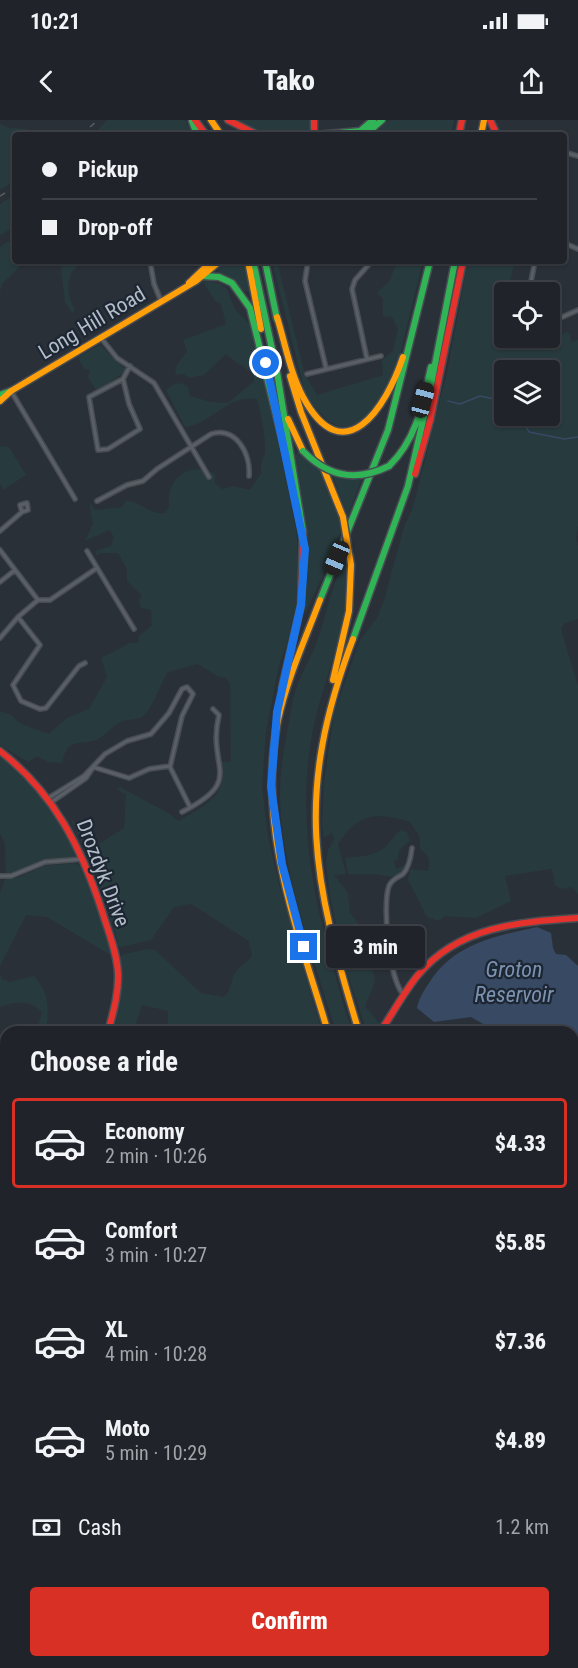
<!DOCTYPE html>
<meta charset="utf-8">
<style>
:root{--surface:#20242a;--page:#2d3036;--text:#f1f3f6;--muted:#a2a4a8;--line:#3d4147;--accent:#d93025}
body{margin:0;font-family:"Roboto Condensed",sans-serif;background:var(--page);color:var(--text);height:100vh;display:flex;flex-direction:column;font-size:22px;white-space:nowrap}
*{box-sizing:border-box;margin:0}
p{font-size:20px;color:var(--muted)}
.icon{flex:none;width:33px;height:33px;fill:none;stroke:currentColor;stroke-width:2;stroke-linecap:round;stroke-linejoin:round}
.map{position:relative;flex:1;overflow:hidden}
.details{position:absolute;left:0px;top:906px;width:579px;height:642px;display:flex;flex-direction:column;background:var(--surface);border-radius:18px 18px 0 0;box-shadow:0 2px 4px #0004,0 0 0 2px var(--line)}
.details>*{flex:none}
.top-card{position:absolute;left:12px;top:12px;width:555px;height:132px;border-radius:6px;box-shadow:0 2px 4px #0004,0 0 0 2px var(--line);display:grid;align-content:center;height:132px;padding:0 30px;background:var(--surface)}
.controls{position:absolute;left:494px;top:162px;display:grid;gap:12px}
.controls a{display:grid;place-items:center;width:66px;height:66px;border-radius:6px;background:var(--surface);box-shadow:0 2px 4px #0004,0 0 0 2px var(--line);font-size:30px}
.end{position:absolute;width:27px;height:27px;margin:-14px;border:8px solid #1a73e8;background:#fff;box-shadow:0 0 0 3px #fff}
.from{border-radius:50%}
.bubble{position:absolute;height:42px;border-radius:6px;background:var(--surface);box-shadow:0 2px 4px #0004,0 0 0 2px var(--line);font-size:20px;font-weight:800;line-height:42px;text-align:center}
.car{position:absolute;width:18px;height:36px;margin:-18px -9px;border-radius:8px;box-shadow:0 0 4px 2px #0007;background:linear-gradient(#222 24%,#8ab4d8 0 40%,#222 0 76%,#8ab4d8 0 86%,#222 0)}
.top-card b{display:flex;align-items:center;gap:21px;height:57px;font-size:22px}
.top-card b+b{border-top:2px solid var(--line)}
.top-card i{width:15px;height:15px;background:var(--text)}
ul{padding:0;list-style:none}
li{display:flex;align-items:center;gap:18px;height:90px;margin:0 12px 9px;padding:0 18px;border:3px solid transparent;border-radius:6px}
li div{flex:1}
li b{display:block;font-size:22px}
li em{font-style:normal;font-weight:800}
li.active{border-color:var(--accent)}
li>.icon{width:54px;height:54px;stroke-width:1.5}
h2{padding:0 30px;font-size:27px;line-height:72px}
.pay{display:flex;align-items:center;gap:15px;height:66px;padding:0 30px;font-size:22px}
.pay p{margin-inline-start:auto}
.primary-button{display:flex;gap:12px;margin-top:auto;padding:12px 30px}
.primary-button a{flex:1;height:69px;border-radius:6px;background:var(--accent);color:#fff;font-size:24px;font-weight:800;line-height:69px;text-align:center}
.status{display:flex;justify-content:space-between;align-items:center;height:42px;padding:0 30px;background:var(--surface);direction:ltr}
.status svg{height:16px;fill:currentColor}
header{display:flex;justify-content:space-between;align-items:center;height:78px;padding:0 30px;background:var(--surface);font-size:27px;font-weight:800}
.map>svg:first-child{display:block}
</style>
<div class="status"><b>10:21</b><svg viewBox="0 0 49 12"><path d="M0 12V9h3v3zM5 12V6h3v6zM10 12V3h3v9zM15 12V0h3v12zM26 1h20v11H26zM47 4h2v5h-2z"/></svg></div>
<header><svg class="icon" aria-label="back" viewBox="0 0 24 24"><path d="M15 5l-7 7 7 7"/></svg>Tako<svg class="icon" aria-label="share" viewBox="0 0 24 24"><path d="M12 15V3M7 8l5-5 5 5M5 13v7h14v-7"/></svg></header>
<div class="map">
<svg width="578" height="1548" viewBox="0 0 578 1548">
<rect width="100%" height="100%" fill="#2a3038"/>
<path fill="#273a3e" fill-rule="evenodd" d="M107,0h78l8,15h-100z
M233,0h76l1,9 -5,4 -47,1z
M389,0h65l-3,15h-78z
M0,4l9,4 19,1 1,6h-14v46l-15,9z
M15,75v32l-15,8v-31z
M15,117v24h10l-23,23 -2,8v-45z
M60,141h23c-18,12 -18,31 -8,49l-3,3 -7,-11z
M227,141h18l5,31c-12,-1 -18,-16 -31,-19l-1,-3z
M272,141h5l28,114 12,20 66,-20 -1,-15 11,-9 5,-22 -6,-12 -9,-1v-17l-6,-6 13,-13 7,-19h26l-27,110 -16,36 -18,18 -9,2 -15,-1 -10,-5 -16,-17 -7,-12z
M468,141h47l-8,31h-3l-2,32 2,14h37v6l4,3 21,-15 4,2 1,8 7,-2v187l-2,10 2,9v73l-13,4 -4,6 17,57v208l-6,-7 -11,2 -6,-4 -3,-16 -47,7 6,25 -35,17 -30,-2 -8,5 -11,-4 -19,-37 2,-11 18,2c3,-11 1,-15 -8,-22v-12l-10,-15c-35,-10 -51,-9 -72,22l8,30 -12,1 14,18 2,20 18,23 9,21 -5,9 3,16 -10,24 15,18 -5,8h-8l-20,-60 -17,-75 -4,-35 2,-12 6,-11 -2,-6 -8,5 -2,-11 2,-45 10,-69 26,-73 17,-22 7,-18 20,-73 9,-20 34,-135zM504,250h45v46h-45z
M208,161l13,3 6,5 8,20 15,16 26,104 21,106 1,29 -2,42 -9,38 -8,21 -13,67 -4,55 6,49 11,48 43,148h-78l-27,-6 -4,6h-28l-17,-6v-15l-26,-6 -9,27h-19l7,-36v-41l26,-6 8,1 46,43 23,4c9,-9 6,-19 13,-27 6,-6 11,-8 15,-14l-3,-15 -58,-37 -17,3 -23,33 -30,7 -4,-2 1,-3 -25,-77 -21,-43 1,-2 15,27h6l30,-19 2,-33 -9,-6 3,-2 50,27 8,7c25,-14 52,-26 43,-59h10l-1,-78 -4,-6 -7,-1 -21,-13 -30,8c-7,11 -17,40 -26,45 -5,3 -13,2 -19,4 -10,3 -17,15 -27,19 -19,6 -28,-3 -34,23l-14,-1 -11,-6 -9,6 -28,-17v-34l11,4 10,9 28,10 18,-16 22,-9 18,-32 -6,-19 29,-15h8l1,-7 13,-11 -1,-15 -10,-2 -2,-8 3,-4 -15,-15v-12l-9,-16h-18l-5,3 2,-6 14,-4 3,-9 -5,-7 -24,11 8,-17 -4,-23 6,9 27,-3 4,-6c15,0 22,14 39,12l4,-6c-4,-28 21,-47 46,-33v10l8,5 10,-3 17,4 12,-18c-3,-8 1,-12 3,-19 1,-13 -4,-42 -8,-54 -30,-5 -45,25 -72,28l-19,-37c8,-6 13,-10 22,-3l2,9 21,6 17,1 26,-22v-6c-9,-9 -19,-12 -28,-21l-22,21 -15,3 -6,-4 -8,1 2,-10 10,-14 -4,-11 43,-16 -5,-20 -6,-3 -12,-19z
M100,225l26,25 -21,17 -9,3 -8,-12 2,-8 -6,-1 -6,-12z
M0,326l9,1 17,28 -23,15 -3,-7z
M299,330l24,22 19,56 -7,21 -29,63 -3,-1c9,-56 2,-100 -8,-155z
M333,356l28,4 -13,37z
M345,441c10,42 -17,110 -28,151 -22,86 -8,171 16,255 6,21 11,44 20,65h-17c-21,-71 -56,-164 -56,-238 0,-31 7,-60 12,-90 3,-21 18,-43 25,-63 7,-18 18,-68 28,-80z
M0,637l17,10 25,25 22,29 9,20 3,15 -8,3 -26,1 -36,15 -1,-31 -5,-11z
M401,710l6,2 3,9 -11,9 -1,9 -4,2 2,8 9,-4c-2,19 -22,9 -32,9 -8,0 -16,1 -25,0l-3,-16c15,-2 31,-1 42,-13 6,-6 7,-10 14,-15z
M74,743l11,5 27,88 -65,-39 -21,-2 -26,51v-73l5,-14 12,-1 27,-12z
M0,854l2,5 8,3 24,-6c16,18 15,33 12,56h-6l-2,-5 4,-15c-11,-12 -27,-11 -42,-5z"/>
<path fill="#384963" d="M537,807l14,6 2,15 3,6 10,1 12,11v299l-5,2v-235h-76l-26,-15 -37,5 -17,-14c2,-10 6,-16 12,-25 24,-39 66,-47 108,-56z
M6,1287v71l-6,-1v-69z"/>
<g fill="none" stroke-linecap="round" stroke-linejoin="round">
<path stroke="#384963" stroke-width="1.5" d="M448,281l12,3 20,-8 24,5
M520,296l9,16 35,7 14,-2"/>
<g stroke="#484c53" stroke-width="6">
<path id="street" d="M564,32l14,4
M564,123l14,6
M150,141l4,23 7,17
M308,141l-3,20 21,87
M529,172l6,-31
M549,203l29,-13
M101,218l16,20 37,25 55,94
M367,239l-15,-70 3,-9 17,-19
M307,254l74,-18
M123,259l6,25 11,25 -32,20 -10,1 -9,-53 34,-18 7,-13
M11,271l64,108
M97,381l30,-16 16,-4 14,-12 54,-35c25,-8 40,20 38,42
M0,411l22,-19 6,-2 -1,-7 -7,2 2,7
M0,430l38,50
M87,431l47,78
M0,462l15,-12
M38,480h12l47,-32
M18,497l22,28 -27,40 8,16 19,8 6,-1 33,-42 6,-3
M0,518l18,-21 20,-17
M93,647l36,11 20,-9 21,-3
M50,677l34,-21 21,-22 22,-13 24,-7 18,-21 13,-24 5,-2 6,7 -11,22 -12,51 20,40
M53,681l33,-23 6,-9
M182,692c65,-33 24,-43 37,-97l-6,-6
M0,756h11l34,-14 38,-3
M404,875c-15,-14 -22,-90 -15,-109 3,-7 8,-8 14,-12 6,-6 8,-18 9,-26
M0,1515l6,5"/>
</g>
<g stroke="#484c53" stroke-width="9">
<path id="fast" d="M192,1l5,14
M358,13l15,-13
M316,15l45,-4
M365,15l17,-15
M201,141l5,5
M253,141l24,111 26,160
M265,141l12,58
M202,156l17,1 13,6 18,25 39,159
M0,275l11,-4
M389,346c28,-27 34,-63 42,-99
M320,480l68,-170 42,-169
M353,519l55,-153 22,-96 25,-129
M0,971l6,-1
M163,1542l57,6
M471,1542l1,6
M1,1548l33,-6"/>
</g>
<g stroke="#484c53" stroke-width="9">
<path id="slow" d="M211,0l10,15
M481,15l3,-15
M219,141h2
M248,141l13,68
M189,163l23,-22
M277,197c8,26 13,55 26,80 41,76 83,11 100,-40
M290,256l11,36 42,105
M0,281l11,-10 185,-110 24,-20
M288,299l15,32
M320,480c-15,40 -33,79 -42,120 -22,107 20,211 50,312
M353,519c-59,156 -41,238 6,393
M333,560l16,-69 2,-46
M505,1542l1,6
M547,1542l2,6"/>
</g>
<g stroke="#484c53" stroke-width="9">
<path id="jam" d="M195,0l11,15
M228,0l30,15
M314,0v15
M490,0l7,15
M459,15l3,-15
M415,354l15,-53 33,-160
M282,568l19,-83 2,-73
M0,631c54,42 81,96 102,160 6,20 15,41 16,62 1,20 -5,40 -10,59
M380,912c13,-19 24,-40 38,-57 41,-49 101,-53 160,-57
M567,1548l11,-1"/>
</g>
<use href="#street" stroke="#5a5e66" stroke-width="3"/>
<use href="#fast" stroke="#30b455" stroke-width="6"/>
<use href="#slow" stroke="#ff9f0a" stroke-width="6"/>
<use href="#jam" stroke="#e5322d" stroke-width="6"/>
<path stroke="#595d64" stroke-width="1.5" stroke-dasharray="6 6" stroke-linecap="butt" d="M81,15l17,-15
M0,76l15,-9"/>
<g stroke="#474c53" stroke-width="9" stroke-linecap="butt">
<path id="fast-bridge" d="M303,331c25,26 54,31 86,15"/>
</g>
<g stroke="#474c53" stroke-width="9" stroke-linecap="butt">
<path id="slow-bridge" d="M343,397l8,48"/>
</g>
<use href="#fast-bridge" stroke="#30b455" stroke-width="6"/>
<use href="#slow-bridge" stroke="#ff9f0a" stroke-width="6"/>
</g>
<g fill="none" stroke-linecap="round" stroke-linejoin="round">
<path stroke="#1a73e8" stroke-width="8" d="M266,243l39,186 -4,56 -24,107 -6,75 11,77 22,83"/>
</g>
<g text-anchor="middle" stroke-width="4.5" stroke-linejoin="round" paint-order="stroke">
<g font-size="21" fill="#b4bcc9" stroke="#1d2633">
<text transform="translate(92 203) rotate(-31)" y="7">Long Hill Road</text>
<text transform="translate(103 753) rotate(69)" y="7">Drozdyk Drive</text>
</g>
<g font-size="22" font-style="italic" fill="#7c92b1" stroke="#1d2633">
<text x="514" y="857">Groton<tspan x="514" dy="25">Reservoir</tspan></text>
</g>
</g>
</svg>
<div class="controls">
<a><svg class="icon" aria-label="locate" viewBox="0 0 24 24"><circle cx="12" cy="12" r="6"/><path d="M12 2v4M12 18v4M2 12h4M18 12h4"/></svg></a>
<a><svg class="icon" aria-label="layers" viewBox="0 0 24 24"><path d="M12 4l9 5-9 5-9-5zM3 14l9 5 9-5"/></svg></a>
</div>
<i class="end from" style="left:266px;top:243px"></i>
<i class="end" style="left:304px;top:827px"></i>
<div class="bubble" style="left:326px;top:806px;width:99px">3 min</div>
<i class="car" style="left:423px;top:280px;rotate:15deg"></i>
<i class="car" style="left:337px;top:438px;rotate:203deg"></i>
<div class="top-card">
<b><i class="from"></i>Pickup</b>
<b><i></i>Drop-off</b>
</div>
<section class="details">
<h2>Choose a ride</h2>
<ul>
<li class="active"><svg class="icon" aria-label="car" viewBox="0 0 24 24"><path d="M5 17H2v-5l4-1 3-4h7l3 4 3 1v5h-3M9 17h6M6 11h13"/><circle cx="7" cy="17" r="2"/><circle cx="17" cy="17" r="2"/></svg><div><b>Economy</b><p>2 min · 10:26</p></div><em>$4.33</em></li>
<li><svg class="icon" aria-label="car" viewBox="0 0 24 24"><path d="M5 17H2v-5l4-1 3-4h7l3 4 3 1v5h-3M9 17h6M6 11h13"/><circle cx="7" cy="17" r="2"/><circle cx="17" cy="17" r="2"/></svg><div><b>Comfort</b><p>3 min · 10:27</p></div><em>$5.85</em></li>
<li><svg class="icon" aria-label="car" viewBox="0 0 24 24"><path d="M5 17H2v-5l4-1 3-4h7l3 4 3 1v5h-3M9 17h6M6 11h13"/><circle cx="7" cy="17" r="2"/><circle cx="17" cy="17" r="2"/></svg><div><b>XL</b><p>4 min · 10:28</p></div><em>$7.36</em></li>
<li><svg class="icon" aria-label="car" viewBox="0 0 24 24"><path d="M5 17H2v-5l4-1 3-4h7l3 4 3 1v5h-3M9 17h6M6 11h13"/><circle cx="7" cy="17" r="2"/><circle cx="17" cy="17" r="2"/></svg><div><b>Moto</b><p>5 min · 10:29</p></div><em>$4.89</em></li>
</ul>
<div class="pay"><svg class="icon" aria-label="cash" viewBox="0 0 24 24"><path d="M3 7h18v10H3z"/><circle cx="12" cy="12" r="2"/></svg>Cash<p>1.2 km</p></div>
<div class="primary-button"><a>Confirm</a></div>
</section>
</div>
